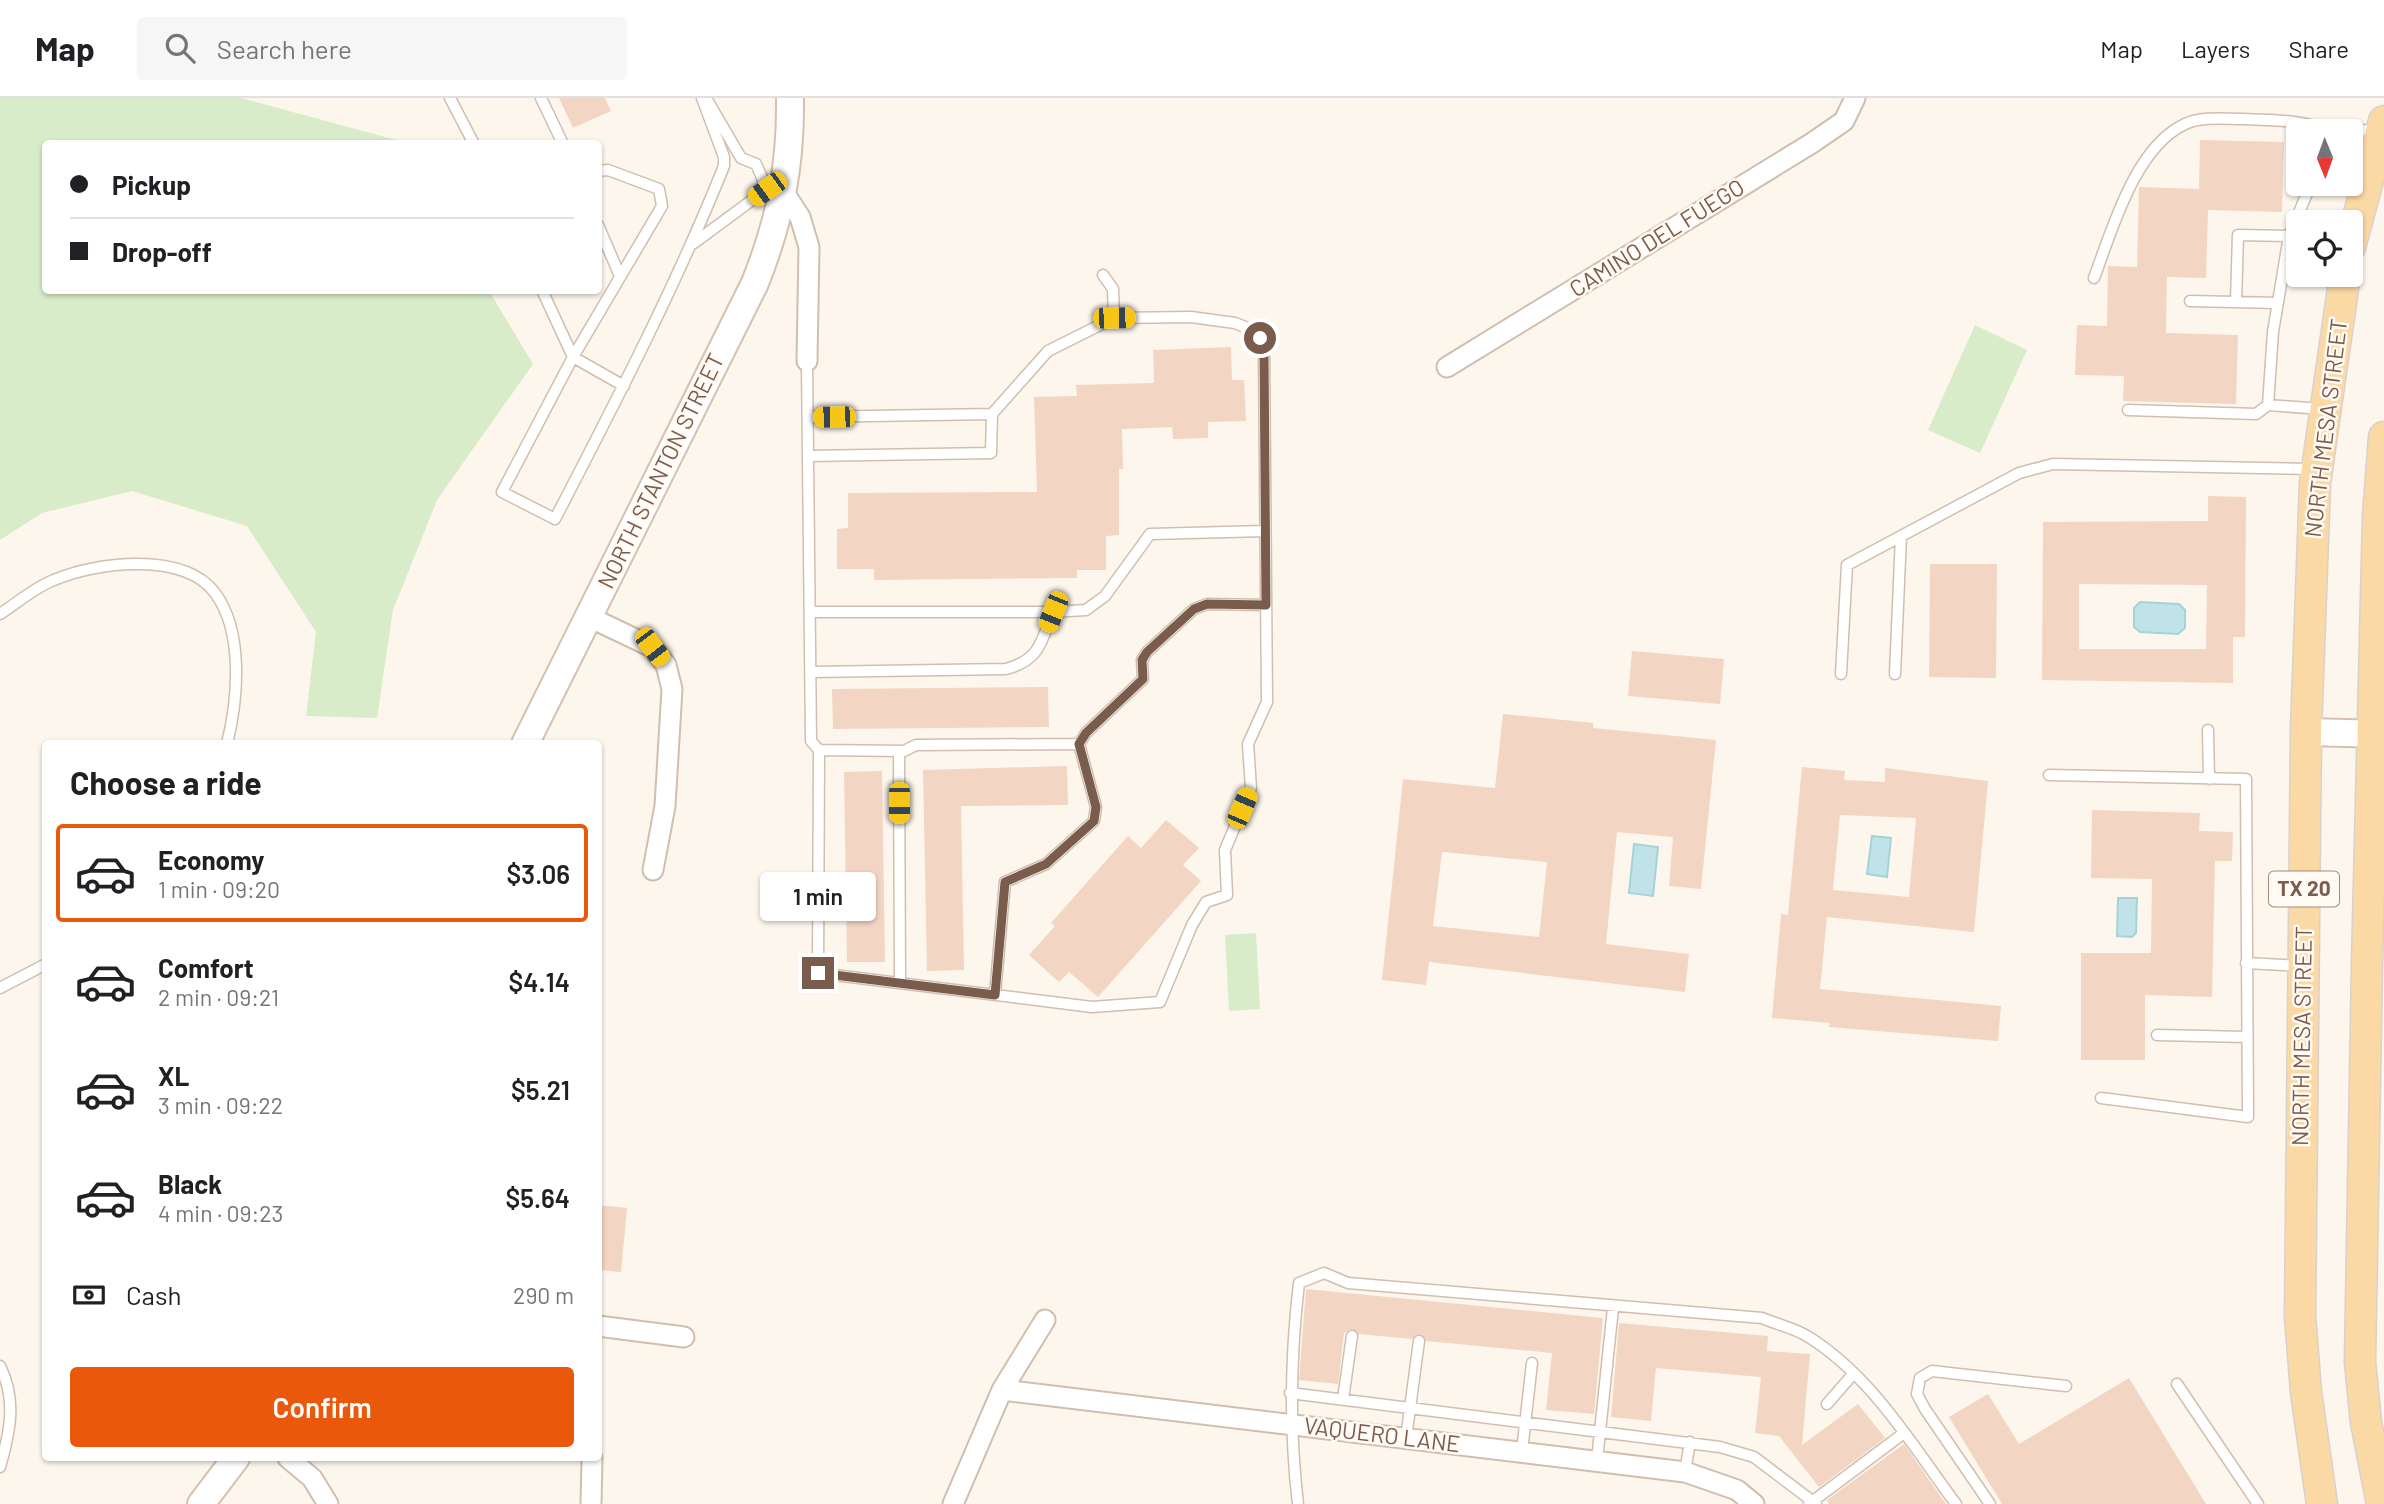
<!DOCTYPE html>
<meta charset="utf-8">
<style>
:root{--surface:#fff;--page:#f6f6f6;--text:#202124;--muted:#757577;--line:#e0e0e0;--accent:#ea580c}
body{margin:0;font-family:Barlow,sans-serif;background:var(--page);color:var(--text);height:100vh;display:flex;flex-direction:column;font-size:26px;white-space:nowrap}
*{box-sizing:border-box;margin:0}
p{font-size:23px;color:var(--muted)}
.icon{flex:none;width:38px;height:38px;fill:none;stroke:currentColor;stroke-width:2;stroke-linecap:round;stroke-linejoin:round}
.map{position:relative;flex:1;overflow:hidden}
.side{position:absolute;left:42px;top:642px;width:560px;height:721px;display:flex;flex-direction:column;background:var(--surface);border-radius:7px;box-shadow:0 2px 5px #0004}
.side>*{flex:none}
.hud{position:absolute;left:42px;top:42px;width:560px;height:154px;border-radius:7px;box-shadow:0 2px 5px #0004;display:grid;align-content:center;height:154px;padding:0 28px;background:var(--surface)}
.needle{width:46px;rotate:179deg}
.controls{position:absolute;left:2286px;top:21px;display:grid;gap:14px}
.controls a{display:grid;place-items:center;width:77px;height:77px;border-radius:7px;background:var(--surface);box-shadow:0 2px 5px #0004;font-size:35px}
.end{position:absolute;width:32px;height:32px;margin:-16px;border:9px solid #7a5c4d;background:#fff;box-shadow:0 0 0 4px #fff}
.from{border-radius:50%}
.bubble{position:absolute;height:49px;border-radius:7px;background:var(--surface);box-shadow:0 2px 5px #0004;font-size:23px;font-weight:600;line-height:49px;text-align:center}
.car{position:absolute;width:21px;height:42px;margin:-21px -10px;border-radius:9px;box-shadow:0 0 5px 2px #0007;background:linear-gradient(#f5c518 24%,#345 0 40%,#f5c518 0 76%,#345 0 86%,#f5c518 0)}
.hud b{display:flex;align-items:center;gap:24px;height:66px;font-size:26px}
.hud b+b{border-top:2px solid var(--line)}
.hud i{width:18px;height:18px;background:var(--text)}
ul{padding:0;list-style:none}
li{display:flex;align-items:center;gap:21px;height:98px;margin:0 14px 10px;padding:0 14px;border:4px solid transparent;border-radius:7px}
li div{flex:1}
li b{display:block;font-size:26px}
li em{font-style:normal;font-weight:600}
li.active{border-color:var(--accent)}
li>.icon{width:63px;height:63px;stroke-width:1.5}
h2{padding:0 28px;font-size:32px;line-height:84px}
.pay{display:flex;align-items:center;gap:18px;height:77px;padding:0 28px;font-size:26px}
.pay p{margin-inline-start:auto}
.button{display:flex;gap:14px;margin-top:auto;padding:14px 28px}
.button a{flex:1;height:80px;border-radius:7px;background:var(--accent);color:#fff;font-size:28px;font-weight:600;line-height:80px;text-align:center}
header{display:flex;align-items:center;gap:42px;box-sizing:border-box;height:98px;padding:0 35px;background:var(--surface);border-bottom:2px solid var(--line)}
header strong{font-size:33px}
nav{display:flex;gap:38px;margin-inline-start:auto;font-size:24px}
.search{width:490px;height:63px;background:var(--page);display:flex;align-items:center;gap:18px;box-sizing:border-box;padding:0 24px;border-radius:7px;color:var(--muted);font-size:26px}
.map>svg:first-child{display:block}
</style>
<header>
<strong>Map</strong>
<div class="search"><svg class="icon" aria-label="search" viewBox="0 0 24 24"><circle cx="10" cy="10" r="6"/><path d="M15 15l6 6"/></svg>Search here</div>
<nav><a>Map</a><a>Layers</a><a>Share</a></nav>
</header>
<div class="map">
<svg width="2384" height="1406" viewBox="0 0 2384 1406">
<rect width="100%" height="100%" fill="#fdf6ec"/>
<path fill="#d8ecc9" d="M0,0h241l159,43 1,2 -355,1v146l443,1 44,73 -96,136 -44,110 -16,108 -71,-2 10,-84 -69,-106 -115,-35 -90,22 -42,27z
M1975,227l52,25 -47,103 -52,-23z
M1256,835l4,76 -31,2 -4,-76z"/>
<path fill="#bfe3e8" stroke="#a5d3da" stroke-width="2" d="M2140,504l39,2 6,6v18l-7,6 -38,-2 -6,-5v-19z
M1872,738l19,2 -4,39 -20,-3z
M1634,746l24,3 -5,49 -24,-3z
M2118,800h19l-1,35 -4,4 -15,-1z"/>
<path fill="#f3d5c3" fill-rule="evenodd" d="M559,0h46l6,13 -38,17z
M2200,42l84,2 -2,70 -74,-2 -2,68 -39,-1 -1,56 72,2 -2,69 -113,-3 1,-25 -49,-1 2,-50 30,1 1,-60 29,1 2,-80 60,2z
M1231,249l1,33h12l2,41 -38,1v16l-35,1 -1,-12 -50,2 1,40h-4v66l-13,1v34h-29v8l-203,2v-11h-37v-40l11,-1v-35l189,-1 -3,-95 43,-1 -1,-11 78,-2 -1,-33z
M2208,398l38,1 -1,140h-12v46l-191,-3 1,-158 165,-1zM2079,486l128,1 -1,64h-127z
M1930,466h67l-1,114 -67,-1z
M1632,553l92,8 -4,45 -92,-8z
M1048,589l1,40 -216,2 -1,-40z
M1503,616l90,9v5l123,12 -15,149 -32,-3 4,-49 -56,-5 -11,112 83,10 -4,38 -256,-30 -3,23 -44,-5 21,-201 92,9zM1442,754l105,10 -8,75 -106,-11z
M1067,668l1,39 -107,1 3,164 -37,1 -4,-201z
M1802,669l43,4 -1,9 41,2v-14l103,13 -14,151 -147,-15 -7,72 181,17 -3,35 -169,-14 1,-4 -58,-5 9,-104 7,1zM1840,717l76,3 -7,79 -76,-7z
M882,673l3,191h-38l-3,-190z
M2092,712l108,3 -1,18 34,1 -1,29h-17l-3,136 -67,-2v65h-64v-107h70l1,-74 -61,-1z
M1166,722l33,28 -16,17 18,16 -103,116 -29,-25 -10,10 -30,-27 26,-29 -4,-3 77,-87 13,12z
M598,1107l29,3 -6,64 -23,-2z
M1306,1191l297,29 -9,96 -48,-4 6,-57 -126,-12 -7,-7 -7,5 -53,-5 -9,-5 -6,4 -6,51 -39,-4z
M1619,1225l149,13 -1,15 43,3 -8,91 56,-41 27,34 -66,49 -40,-51 -24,-3 6,-56 -105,-9 -5,53 -40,-4z
M2129,1280l77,126h-204l-53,-87 39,-23 31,50z
M1904,1346l42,60h-117l-2,-4z"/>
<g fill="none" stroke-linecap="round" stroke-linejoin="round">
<g stroke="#d1beb0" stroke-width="13">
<path id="lane" d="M450,0l24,46
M541,0l22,46
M706,0l35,60 15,6 11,25
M2333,33l44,-1
M598,73l10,-1 51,19 3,17 -89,151 -71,135 53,27c60,-116 120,-231 169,-353v-9l-22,-59
M2311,86l-22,52 -16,96 -5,73 53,4
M598,127l22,51
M694,145l73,-54 6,1
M1103,177l10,14 1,29
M2094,180c18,-48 41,-131 91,-154 17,-8 40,-5 58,-5 37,1 55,1 90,12
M542,192l31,67 51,29
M2190,203l88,2
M2236,204l2,-67 51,1
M807,263l4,380 8,9 85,1 12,-6 163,-1
M2128,312l128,4 12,-9
M808,319l184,-3
M808,358l183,-3 1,-39 56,-63 66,-33 77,-1 44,6 15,6 10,9 4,13 3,351 -19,42 3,44 -26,62 2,45 -21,7 -14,23 -32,77 -68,5 -274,-34 1,-223
M810,514h243
M0,516c17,-11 35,-27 54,-34 41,-18 130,-29 161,13 29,39 23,106 12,151
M811,574l195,-3c34,-9 35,-27 47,-57l33,-2 19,-14 45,-62 115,-3
M1841,576l6,-109 172,-92 34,-9 260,5
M1895,576l6,-138
M2208,632l1,49
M899,653l1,232
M2049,677l197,4 2,338 -147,-19
M2246,865l56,3
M0,890l46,-24
M995,896l10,-112 41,-18 48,-43 2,-14 -17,-63 7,-11 57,-54 -1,-19 5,-8 47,-43 13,-5 59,1
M2157,937l90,2
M0,1268c17,34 10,66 0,101
M2177,1286l81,120
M1290,1295l430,54 34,10 62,47
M1343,1301l9,-63
M1827,1306l27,-31
M1406,1340l13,-97
M1522,1353l10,-88
M1597,1362l16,-152
M1685,1374l5,-30
M1298,1406c-9,-76 -8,-145 1,-221l25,-10 24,10 414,35c14,6 32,10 45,18 64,39 105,109 149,168
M1809,1406l95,-71
M1990,1406l-65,-95 -8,-15 3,-16 12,-7 134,15"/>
</g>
<g stroke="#d1beb0" stroke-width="23">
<path id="street" d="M785,96l15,23 9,30 -2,114
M1447,269l365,-224 32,-22 11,-23
M589,519l63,30 14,18 6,24 -7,117 -12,64
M598,1228l86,11
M1002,1292l683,82 52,18 17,14
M288,1360l24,20 16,26
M591,1406l1,-46
M953,1406l49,-114 43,-70"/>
</g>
<g stroke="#d6c0b0" stroke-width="30">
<path id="secondary" d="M2307,634l77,2
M525,646l230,-461c25,-63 36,-117 35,-185
M201,1406l35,-46"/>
</g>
<g stroke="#dad1cd" stroke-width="33">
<path id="primary" d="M2350,149l34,-126
M2322,1406l-16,-112 -6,-76 6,-586 9,-247 30,-208
M2382,1406l-16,-82 -6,-60 7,-398 11,-447 6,-80"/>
</g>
<use href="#lane" stroke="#fff" stroke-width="10"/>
<use href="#street" stroke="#fff" stroke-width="19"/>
<use href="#secondary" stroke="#fff" stroke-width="26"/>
<use href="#primary" stroke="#fbd9a5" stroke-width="30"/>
</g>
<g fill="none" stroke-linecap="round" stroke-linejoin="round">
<path stroke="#7a5c4d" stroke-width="9" d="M818,875l177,22 10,-113 41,-18 48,-43 2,-14 -17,-63 7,-11 57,-54 -1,-19 5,-8 47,-43 13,-5 59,1 -2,-254 -4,-13"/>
</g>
<g text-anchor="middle" stroke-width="5" stroke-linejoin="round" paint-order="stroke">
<rect fill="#fffaf3" stroke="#a28b7f" stroke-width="2" x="2269" y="773.5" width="70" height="35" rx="5"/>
<g font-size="21" font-weight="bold" fill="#7a5c4d">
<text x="2304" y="798">TX 20</text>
</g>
<g font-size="23" fill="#7a5c4d" stroke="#fffaf3">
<text transform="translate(1657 140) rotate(-32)" y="8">CAMINO DEL FUEGO</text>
<text transform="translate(2326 330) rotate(-83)" y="8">NORTH MESA STREET</text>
<text transform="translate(661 373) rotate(-64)" y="8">NORTH STANTON STREET</text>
<text transform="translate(2302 938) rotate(-89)" y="8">NORTH MESA STREET</text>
<text transform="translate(1382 1337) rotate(7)" y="8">VAQUERO LANE</text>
</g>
</g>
</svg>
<div class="controls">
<a><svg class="needle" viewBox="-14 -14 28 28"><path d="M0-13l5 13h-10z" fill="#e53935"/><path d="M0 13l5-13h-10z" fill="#757577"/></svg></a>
<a><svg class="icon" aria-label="locate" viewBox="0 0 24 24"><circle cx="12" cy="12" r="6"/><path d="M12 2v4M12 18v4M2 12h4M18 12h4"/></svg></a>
</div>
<i class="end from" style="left:1260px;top:240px"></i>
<i class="end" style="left:818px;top:875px"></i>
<div class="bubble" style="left:760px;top:774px;width:116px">1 min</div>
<i class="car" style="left:767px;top:91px;rotate:234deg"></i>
<i class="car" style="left:1114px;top:220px;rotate:89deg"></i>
<i class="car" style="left:834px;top:319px;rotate:269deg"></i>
<i class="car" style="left:1053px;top:514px;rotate:202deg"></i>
<i class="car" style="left:652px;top:549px;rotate:143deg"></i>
<i class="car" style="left:899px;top:705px;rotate:180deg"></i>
<i class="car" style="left:1242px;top:710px;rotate:23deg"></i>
<div class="hud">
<b><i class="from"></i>Pickup</b>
<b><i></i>Drop-off</b>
</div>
<section class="side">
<h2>Choose a ride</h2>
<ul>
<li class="active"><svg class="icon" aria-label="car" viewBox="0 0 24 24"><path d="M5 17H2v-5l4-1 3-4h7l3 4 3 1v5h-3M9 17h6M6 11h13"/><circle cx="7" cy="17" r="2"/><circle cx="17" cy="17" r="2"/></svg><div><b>Economy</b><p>1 min · 09:20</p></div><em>$3.06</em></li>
<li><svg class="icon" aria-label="car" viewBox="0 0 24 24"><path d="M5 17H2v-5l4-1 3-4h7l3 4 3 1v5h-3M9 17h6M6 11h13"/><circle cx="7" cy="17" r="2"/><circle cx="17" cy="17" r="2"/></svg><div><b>Comfort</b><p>2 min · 09:21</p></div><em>$4.14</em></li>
<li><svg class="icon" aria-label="car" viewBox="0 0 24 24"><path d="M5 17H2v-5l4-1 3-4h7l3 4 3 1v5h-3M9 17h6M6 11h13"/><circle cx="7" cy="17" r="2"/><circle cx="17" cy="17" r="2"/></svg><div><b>XL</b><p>3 min · 09:22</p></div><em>$5.21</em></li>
<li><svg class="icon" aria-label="car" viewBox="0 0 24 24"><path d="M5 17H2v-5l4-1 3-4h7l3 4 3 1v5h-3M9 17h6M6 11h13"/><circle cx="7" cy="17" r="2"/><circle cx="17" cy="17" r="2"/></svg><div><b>Black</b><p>4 min · 09:23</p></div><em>$5.64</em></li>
</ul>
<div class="pay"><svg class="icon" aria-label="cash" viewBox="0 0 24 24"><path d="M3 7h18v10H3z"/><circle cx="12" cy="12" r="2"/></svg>Cash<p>290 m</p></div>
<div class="button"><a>Confirm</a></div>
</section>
</div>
